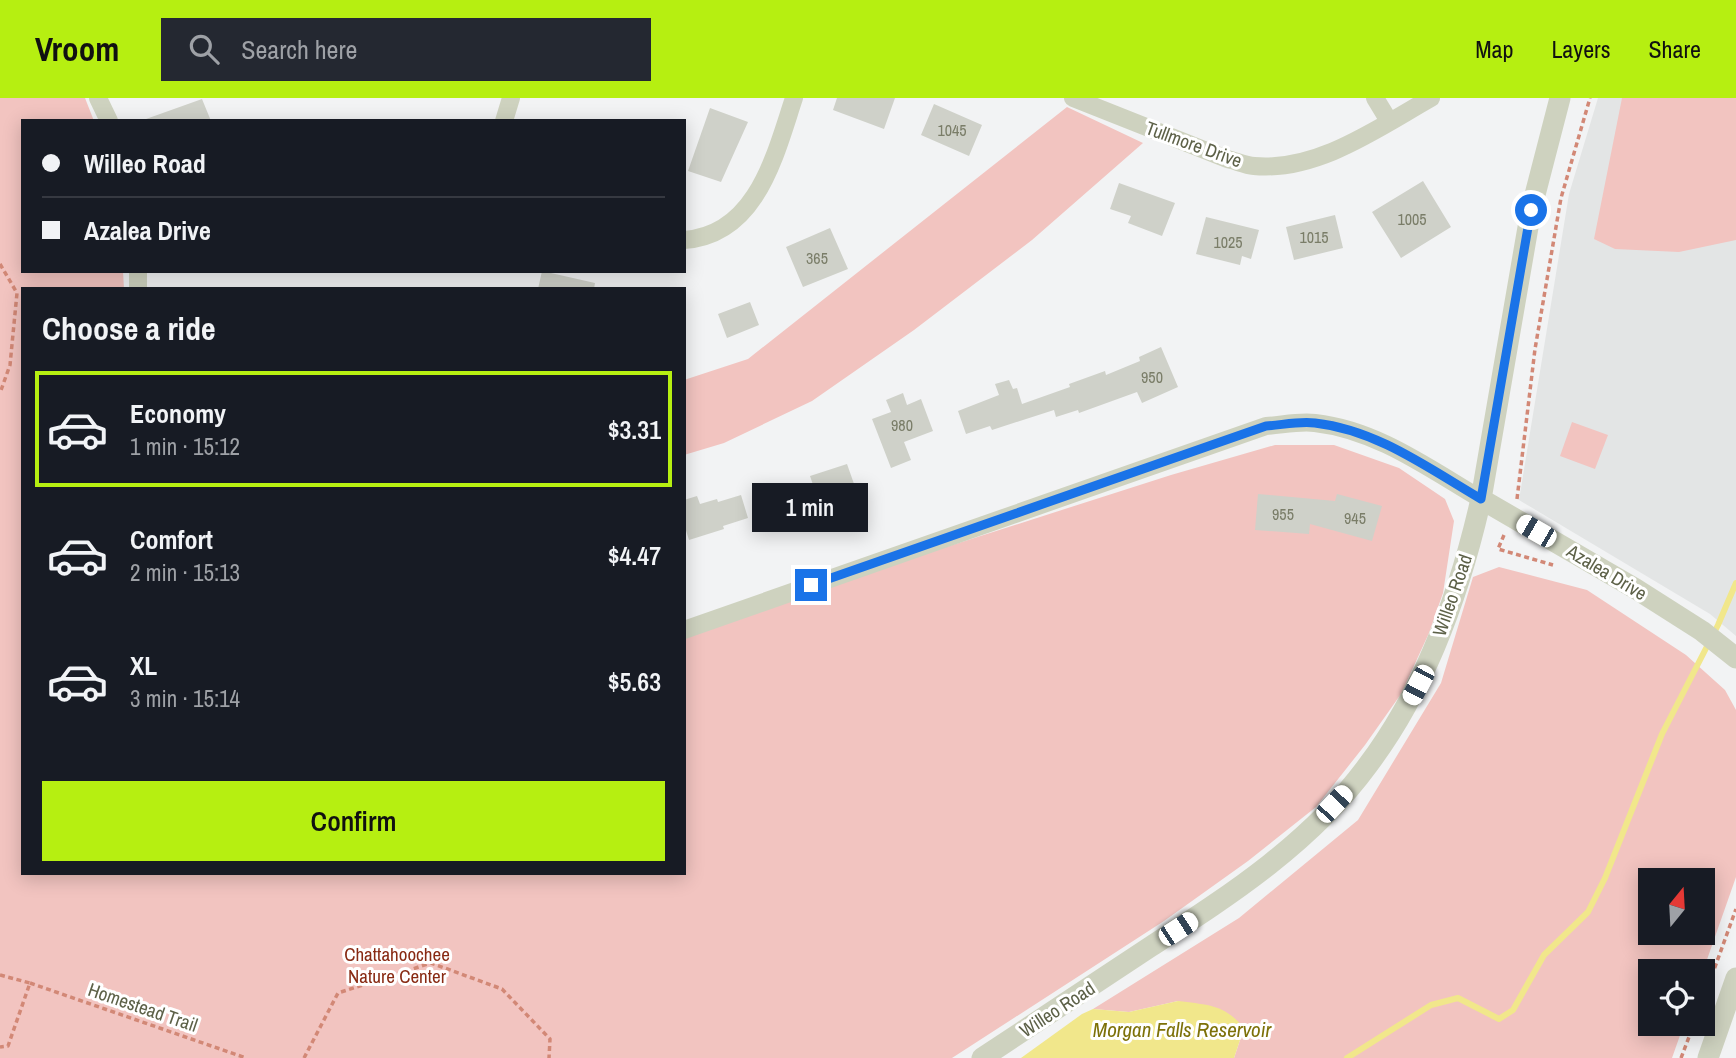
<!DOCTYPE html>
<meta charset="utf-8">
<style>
:root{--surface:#171b24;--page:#242831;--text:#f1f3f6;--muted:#9ea1a6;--line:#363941;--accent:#b6ef11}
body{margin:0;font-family:"Archivo Narrow",sans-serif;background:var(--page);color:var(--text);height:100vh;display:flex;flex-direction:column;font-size:26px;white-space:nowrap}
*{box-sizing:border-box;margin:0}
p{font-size:23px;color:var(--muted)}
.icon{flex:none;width:38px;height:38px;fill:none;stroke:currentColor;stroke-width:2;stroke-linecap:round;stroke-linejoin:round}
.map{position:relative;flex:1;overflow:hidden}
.details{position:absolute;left:21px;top:189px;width:665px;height:588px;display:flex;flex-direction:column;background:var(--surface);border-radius:0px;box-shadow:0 4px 18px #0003}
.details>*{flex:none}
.hud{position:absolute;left:21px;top:21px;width:665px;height:154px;border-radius:0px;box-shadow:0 4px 18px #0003;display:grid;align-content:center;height:154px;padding:0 21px;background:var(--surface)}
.needle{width:46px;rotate:18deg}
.controls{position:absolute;left:1638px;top:770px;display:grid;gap:14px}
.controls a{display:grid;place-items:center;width:77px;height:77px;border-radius:0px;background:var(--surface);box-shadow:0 4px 18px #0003;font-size:35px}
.end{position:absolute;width:32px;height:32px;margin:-16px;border:9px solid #1a73e8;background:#fff;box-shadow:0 0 0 4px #fff}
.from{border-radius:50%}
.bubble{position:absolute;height:49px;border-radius:0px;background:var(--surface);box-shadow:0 4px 18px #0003;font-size:23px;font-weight:600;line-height:49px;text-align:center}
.car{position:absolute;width:21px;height:42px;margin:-21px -10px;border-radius:9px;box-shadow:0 0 5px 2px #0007;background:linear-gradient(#fff 24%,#345 0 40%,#fff 0 76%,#345 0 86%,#fff 0)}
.hud b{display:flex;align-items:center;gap:24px;height:66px;font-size:26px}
.hud b+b{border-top:2px solid var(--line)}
.hud i{width:18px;height:18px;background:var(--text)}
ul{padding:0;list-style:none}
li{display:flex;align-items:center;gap:21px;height:116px;margin:0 14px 10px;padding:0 7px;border:4px solid transparent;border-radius:0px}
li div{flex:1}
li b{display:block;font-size:26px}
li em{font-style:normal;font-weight:600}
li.on{border-color:var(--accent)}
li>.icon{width:63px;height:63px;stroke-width:1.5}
h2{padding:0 21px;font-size:32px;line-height:84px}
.button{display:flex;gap:14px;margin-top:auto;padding:14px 21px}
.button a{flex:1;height:80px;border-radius:0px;background:var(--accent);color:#111;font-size:28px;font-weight:600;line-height:80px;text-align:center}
header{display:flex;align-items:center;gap:42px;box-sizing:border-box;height:98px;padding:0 35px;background:var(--accent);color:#111}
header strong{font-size:33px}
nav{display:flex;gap:38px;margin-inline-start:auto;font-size:24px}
.search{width:490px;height:63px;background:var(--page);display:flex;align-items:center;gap:18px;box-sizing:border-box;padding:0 24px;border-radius:0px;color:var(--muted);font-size:26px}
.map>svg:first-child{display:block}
</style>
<header>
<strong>Vroom</strong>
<div class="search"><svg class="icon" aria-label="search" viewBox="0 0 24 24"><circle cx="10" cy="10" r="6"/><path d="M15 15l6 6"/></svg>Search here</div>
<nav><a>Map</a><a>Layers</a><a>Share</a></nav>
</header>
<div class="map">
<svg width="1736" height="960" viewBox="0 0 1736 960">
<rect width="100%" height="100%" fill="#f2f3f4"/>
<path fill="#e3e5e5" d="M1598,0h138v538l-26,-22 -191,-114 50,-306z"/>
<path fill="#f2c4c0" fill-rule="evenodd" d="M0,0h85l9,23h-71v150h100l1,18h-101v584h661v-242l487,-156 104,-30h59l65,23 46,31 9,22 -11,72 -14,40 -28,61 -36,51 -49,62 -68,54 -84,60 -212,137h-952z
M1622,0h114v142l-57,12 -64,-3 -21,-10z
M1067,9l76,36 -111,97 -118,90 -102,71 -88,42 -40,12v-75l64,-21z
M1572,324l36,13 -13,34 -35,-13z
M1499,469l88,23 99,65 39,35 11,20v167l-33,94h-53v53h34l-12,34h-438l10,-30 -66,-27 -49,11 -36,-3 146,-91 119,-98 83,-137 32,-106zM1650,782h53v53h-53z"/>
<path fill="#f1e78b" d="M1178,903c30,4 46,3 66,27l-10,30h-213l61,-44 11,-5 36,3z"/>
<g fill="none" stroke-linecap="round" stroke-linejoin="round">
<path stroke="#f1e78b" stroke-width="6" d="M1347,960l84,-53 27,-7 41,21 14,-9 31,-55 44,-43 17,-34 57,-144 56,-109 18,-42"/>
</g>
<path fill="#cfd1c9" d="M837,0h58l-11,31 -51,-19z
M202,1l9,22h-64l-1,-2z
M934,6l48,21 -13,31 -48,-21z
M710,10l38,14 -27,60 -33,-11z
M1423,83l28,46 -50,31 -29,-46z
M1119,85l56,20 -13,33 -34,-13 3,-7 -21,-7z
M1335,117l8,33 -49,12 -8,-33z
M1206,119l53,13 -8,29 -9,-3 -2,9 -44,-11z
M830,130l18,41 -45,18 -17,-40z
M542,173l53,12 -1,6h-56z
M750,204l9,23 -32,13 -9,-24z
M1161,249l17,40 -36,16 -5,-11 -58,21 -1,-3 -22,7 -2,-7 -62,20 -2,-4 -24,8 -8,-23 41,-16 -4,-11 14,-4 4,9 4,-1 5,16 48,-17 -1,-3 36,-13 1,4 34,-14 -1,-4z
M903,295l4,12 14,-6 12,32 -29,11 7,18 -20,8 -19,-49 19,-7 -5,-12z
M847,366l12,34 -37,13 -12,-35z
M1258,396l77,7 2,-7 45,12 -10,35 -62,-17 -1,10 -54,-4z
M741,397l7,23 -25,8 1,3 -35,11 -5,-16v-24l13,-4 3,8 17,-5 1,3z"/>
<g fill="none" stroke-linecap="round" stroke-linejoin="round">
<path stroke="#d28876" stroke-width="3.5" stroke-dasharray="5 3.5" stroke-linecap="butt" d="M0,166l17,29 -7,72 -10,28
M1517,401l18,-150 26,-151 29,-100
M1504,437l-6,14 55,16
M0,877l30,8 -22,63 -8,1
M30,885l216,75
M1703,902l33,-91
M304,960l34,-65 93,-30 71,26 48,50 -1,19
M1681,960l13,-34"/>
<path stroke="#ced2bf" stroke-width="18" d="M98,0l11,23
M1073,0l154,61c9,2 18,6 27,7 63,6 124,-38 177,-68
M1375,0l14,23
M504,23l7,-23
M684,142c73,-5 91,-85 110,-142
M138,173v18
M684,532l582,-204c16,-1 33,-5 49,-3 62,7 113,45 166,76"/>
<path stroke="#ced2bf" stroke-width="21" d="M1481,401l155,90 66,42 34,27
M982,960c56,-37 112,-74 168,-111 80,-52 161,-104 218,-182 58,-77 92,-173 113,-266l50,-289 29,-112
M1708,960l28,-80"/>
</g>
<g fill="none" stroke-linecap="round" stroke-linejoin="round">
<path stroke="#1a73e8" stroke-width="9" d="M811,487l455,-159c16,-1 33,-5 49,-3 62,7 113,45 166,76l50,-289"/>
</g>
<g text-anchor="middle" stroke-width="6" stroke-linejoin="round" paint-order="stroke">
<g font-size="16" fill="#7a7d68">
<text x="952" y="38">1045</text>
<text x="1412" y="127">1005</text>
<text x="1314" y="145">1015</text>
<text x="1228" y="150">1025</text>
<text x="817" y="166">365</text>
<text x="1152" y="285">950</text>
<text x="902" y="333">980</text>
<text x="1283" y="422">955</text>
<text x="1355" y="426">945</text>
</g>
<g font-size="19" fill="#5d6148" stroke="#fff">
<text transform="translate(1194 46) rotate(20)" y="7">Tullmore Drive</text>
<text transform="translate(1607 474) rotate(31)" y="7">Azalea Drive</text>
<text transform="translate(1452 497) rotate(-71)" y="7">Willeo Road</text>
<text transform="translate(143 909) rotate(19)" y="7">Homestead Trail</text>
<text transform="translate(1057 911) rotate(-33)" y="7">Willeo Road</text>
</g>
<g font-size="19" fill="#882a13" stroke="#fff">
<text x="397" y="863">Chattahoochee<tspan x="397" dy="22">Nature Center</tspan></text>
</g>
<g font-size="21" font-style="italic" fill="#7d7109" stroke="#fff">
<text x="1182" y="939">Morgan Falls Reservoir</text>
</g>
</g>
</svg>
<div class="controls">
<a><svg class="needle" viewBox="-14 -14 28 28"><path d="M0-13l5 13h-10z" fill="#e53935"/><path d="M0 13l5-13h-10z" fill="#9ea1a6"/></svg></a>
<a><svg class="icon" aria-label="locate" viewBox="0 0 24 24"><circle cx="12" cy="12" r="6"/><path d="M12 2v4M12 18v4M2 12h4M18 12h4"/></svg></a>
</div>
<i class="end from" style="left:1531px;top:112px"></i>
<i class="end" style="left:811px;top:487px"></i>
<div class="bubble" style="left:752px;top:385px;width:116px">1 min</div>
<i class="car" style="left:1536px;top:433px;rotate:300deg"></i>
<i class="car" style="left:1418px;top:587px;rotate:208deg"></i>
<i class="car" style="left:1334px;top:706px;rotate:43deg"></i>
<i class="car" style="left:1178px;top:831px;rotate:57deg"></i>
<div class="hud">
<b><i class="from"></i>Willeo Road</b>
<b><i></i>Azalea Drive</b>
</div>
<section class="details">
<h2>Choose a ride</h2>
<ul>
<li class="on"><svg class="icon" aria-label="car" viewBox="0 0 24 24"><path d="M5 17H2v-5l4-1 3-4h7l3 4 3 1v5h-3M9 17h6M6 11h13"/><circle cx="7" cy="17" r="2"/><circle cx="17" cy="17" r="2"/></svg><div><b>Economy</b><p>1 min · 15:12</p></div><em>$3.31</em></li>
<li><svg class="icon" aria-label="car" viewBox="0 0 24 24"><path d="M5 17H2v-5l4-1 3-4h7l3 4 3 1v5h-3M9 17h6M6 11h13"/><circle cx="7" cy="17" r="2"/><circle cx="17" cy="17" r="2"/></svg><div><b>Comfort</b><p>2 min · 15:13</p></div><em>$4.47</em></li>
<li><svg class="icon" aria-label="car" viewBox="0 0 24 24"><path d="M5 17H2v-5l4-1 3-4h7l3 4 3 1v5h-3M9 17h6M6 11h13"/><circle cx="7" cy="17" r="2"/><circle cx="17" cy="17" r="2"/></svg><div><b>XL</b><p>3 min · 15:14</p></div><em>$5.63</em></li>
</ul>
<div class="button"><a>Confirm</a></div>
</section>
</div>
